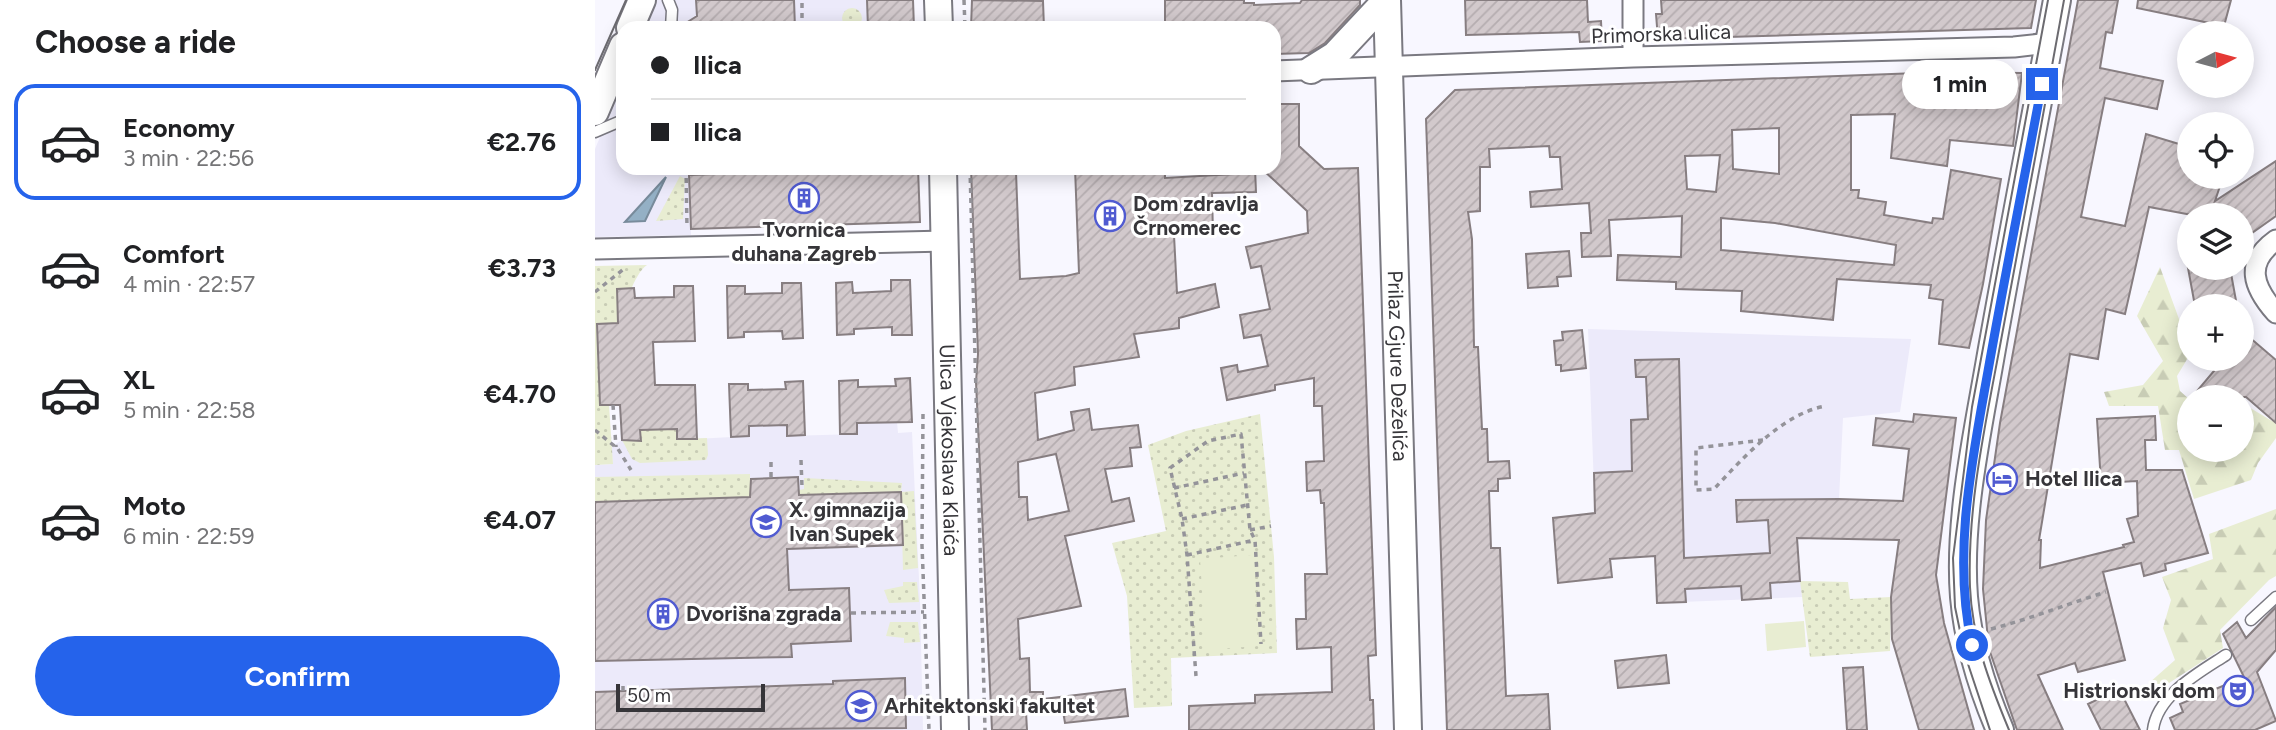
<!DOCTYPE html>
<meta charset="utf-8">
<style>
:root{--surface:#fff;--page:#f6f6f6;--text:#202124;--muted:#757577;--line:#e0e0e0;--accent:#2563eb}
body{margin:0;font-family:Figtree,sans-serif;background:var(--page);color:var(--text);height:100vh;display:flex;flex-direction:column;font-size:26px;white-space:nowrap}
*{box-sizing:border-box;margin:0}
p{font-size:23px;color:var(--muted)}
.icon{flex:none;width:38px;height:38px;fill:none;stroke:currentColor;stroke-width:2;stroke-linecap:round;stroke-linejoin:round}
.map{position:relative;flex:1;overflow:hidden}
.drawer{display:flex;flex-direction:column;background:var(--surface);width:595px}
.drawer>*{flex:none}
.banner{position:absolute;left:21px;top:21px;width:665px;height:154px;border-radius:21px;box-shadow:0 4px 18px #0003;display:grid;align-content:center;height:154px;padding:0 35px;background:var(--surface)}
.needle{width:46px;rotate:84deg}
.fabs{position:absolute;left:1582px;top:21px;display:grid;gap:14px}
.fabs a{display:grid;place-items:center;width:77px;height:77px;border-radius:50%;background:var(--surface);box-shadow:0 4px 18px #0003;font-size:35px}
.scale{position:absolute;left:21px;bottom:18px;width:149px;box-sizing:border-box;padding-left:7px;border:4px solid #363539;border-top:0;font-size:19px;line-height:24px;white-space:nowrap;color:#363539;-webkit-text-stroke:5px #fff;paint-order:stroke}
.end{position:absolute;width:32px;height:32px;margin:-16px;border:9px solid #2563eb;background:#fff;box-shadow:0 0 0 4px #fff}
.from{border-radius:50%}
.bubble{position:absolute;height:49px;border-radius:24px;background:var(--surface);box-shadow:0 4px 18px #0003;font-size:23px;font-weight:700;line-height:49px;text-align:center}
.banner b{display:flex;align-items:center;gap:24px;height:66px;font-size:26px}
.banner b+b{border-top:2px solid var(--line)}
.banner i{width:18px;height:18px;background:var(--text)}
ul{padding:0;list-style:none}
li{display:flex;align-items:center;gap:21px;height:116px;margin:0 14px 10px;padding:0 21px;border:4px solid transparent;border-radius:21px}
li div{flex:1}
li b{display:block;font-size:26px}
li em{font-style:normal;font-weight:700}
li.active{border-color:var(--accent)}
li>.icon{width:63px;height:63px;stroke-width:1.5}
h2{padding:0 35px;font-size:32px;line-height:84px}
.action{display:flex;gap:14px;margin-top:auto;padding:14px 35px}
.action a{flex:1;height:80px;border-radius:42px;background:var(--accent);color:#fff;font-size:28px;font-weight:700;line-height:80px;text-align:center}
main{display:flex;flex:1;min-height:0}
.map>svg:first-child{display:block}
</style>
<main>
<section class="drawer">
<h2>Choose a ride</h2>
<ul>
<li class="active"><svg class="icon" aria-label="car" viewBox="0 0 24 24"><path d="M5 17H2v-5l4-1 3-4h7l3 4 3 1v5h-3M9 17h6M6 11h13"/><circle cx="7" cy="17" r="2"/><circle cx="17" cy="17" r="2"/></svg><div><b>Economy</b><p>3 min · 22:56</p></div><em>€2.76</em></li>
<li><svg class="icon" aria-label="car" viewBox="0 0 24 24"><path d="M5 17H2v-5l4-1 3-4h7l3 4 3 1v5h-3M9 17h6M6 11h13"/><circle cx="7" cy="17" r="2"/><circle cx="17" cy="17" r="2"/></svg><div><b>Comfort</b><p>4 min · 22:57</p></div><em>€3.73</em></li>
<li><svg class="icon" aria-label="car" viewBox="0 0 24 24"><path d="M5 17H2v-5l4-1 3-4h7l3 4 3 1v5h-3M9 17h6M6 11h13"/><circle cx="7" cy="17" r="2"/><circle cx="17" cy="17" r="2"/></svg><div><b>XL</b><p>5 min · 22:58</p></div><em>€4.70</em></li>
<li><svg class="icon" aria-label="car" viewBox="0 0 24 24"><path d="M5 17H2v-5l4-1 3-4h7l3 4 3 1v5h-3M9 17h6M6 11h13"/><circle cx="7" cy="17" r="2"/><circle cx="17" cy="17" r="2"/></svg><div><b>Moto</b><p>6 min · 22:59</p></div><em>€4.07</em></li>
</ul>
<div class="action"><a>Confirm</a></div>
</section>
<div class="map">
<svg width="1681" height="730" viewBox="0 0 1681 730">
<defs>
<pattern id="grass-dots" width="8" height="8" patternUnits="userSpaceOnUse" patternTransform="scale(1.75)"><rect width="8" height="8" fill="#e8edd2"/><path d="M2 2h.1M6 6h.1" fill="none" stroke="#c8ccb5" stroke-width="1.8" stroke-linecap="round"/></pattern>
<pattern id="forest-firs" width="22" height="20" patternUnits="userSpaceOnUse" patternTransform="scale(1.75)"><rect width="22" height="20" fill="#e8edd2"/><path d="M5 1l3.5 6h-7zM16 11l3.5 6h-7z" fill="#c8ccb5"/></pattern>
<pattern id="building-hatch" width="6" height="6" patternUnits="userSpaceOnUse" patternTransform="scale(1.75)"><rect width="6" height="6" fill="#d2c9cc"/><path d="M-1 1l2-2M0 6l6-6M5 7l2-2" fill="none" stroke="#b5adb0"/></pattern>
</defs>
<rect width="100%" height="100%" fill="#f8f7ff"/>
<path fill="#eceafa" d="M62,0h210l1,28h-223z
M28,82v86l250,1 -184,6 2,60 -96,2v-88z
M993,329l323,10 -11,73 -57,6 -4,81h-44l7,98 -145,6 -3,-47 -43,3 1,18 -54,6 -5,-65 42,-5z
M302,422l1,11 14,-1 8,168 3,130h-328v-265l18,-1 -2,-17 11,-7 18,1v-11l56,9 53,-3v-10l38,-1 1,11 69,-2v-11z"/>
<path fill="url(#grass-dots)" d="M247 18a10 10 0 1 1 20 0a10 10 0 1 1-20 0Z
M85,176l5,3 -2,40 -27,2z
M52,265c-14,10 -21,41 -29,58l-21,1 3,81h9l4,59 -18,1v-199z
M665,414l14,143 3,96 -106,5 1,48 -38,2 -7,-112 -15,-53 54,-12 -18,-86 38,-14z
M82,429l1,10 29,-1 1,17 -2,5 -66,3 -8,-4 -10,-19 18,1v-11z
M155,474v23l-155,5v-25z
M209,478l98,5 -1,9 13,-1 4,77 -15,2 -2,-78 -102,3v-5l5,-1z
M1205,581l48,1 2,17 41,-2 -1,54 -80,6z
M308,582h14l2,20 -30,1 -5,-13 19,-4z
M295,622h28l2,20 -16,1v-5l-18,-2z"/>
<path fill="url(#forest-firs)" d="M1565,267l23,63 6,4v22l-12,20 3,15 9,8v51h53v-47l30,18 4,-4v21l-18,25 -7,17 -57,19 -15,-49h-14l-7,-44h-49l-5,-14 39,-7 20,-24 -26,-45z
M1681,509v67l-7,4 -49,50 3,18 -74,48v-13l26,-23 -12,-32 8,-28 -9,-23 51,-18 -4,-25z"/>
<path fill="#e8edd2" d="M657,555l6,91 -52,4 -6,-91z
M1209,621l2,26 -39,4 -2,-27z"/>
<path fill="#94b0c5" stroke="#788b9b" stroke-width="2" d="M71,177l-21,44 -20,1z"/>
<path fill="url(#building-hatch)" stroke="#877e81" stroke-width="2" fill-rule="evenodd" d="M101,0h98l1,28h-117l19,-12z
M272,0h46l1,28h-46z
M377,0l71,1 1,27h-73z
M570,0h79v3h10v2l46,-2 2,-3h58v5l-35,38 -16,10 -35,1v-26h-109z
M870,0h122l1,22 13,-1 1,20 -22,1 -1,-10 -113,3z
M1066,0h375l-5,28 -373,11 -2,-25h6z
M1483,0h40l-6,33 -6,-1 -6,36 63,13 -6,28 -52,-11 -24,119 44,9 21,-92 43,13v30h34l-8,24 61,-40v55l-34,24v-25h-50l-43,-8 -24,107 -19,-5 -8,50 -28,-5 -31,186h2l-1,28 84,-21 -1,-2 11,-3 -7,-23 11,-3 -1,-35 -36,2 -4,-64 58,-3 1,24h-11l1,30h36l26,83 -43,11 1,6 -22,6 -3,-13 -38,9 22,88 -47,12 -3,-9 -37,12 25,55h-46l-28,-81 -6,-60 3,-69 14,-97z
M1543,0h93l-7,26 -87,-18z
M1350,72l77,1 -9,73 -63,-6 -3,26 -56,-8 4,-44 -44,1v75h8l-1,8 28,4 -2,13 48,8 1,-5 10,1 8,-49 50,9 -18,105 -14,64 -30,-4 4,-44 -14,-2 2,-13 -94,-6 -4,41 -92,-9 1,-20 -66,-2v-7l-59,-2 1,-25 63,2 1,-41 -73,4 2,36 -29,1 -1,-24h10l-2,-30 -58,4 -1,-15 32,-3 -2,-32h-10l-1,-11 -60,3 1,18h-10v44l-12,1 4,27 2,108h4l4,82h5l1,33 21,-1 1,17 -12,1v12h-9l2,57h9l6,148 42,-2 2,36h-103l-21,-611 29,-29zM1184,128v46l-46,-5 -1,-39zM1125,155l-4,37 -29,-3 -2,-33zM1126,218l54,5 121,22 -2,20 -173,-15z
M679,104h25v42l25,23 34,-1 18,487 -8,1 2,44h3l1,30h-185v-24l66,-3v-8l77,-3 -1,-45 -34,2 -1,-30h10l-1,-45h22l-3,-71h-3l-1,-13 -13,1 -1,-29 18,-1 -2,-55h-8v-28l-39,7v5l-48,10 -6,-32 16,-3 1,7 30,-6 -7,-31 -17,3 -4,-23 30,-6 -9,-43 -10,2 -5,-21 62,-14 -1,-22 -46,-43h13z
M278,168h45l2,54 -229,7 -2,-54z
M376,168h38v4h7l4,107 46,-3 13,-3 -4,-105h90v10l69,-4v-6h21l1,24 -44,1 1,41 -39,1 3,58 38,-9 4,23 -40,11v10l-45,6 5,23 -65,10 1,18 -40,8 3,47 36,-10 -3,-18 18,-3 3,21 46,-5 3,22 -11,1 2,18 -27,3 7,33 17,-4 5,23 -69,15 16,70 -63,13 2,40 9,-1 1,34h13v7l82,-10 3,27 -63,7 -2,-12 -37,1 1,18h-35l-16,-348 2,-28zM461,454l13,57 -41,9 -1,-23h-8l-1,-35z
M974,251l2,25 -14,1 1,9 -30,2 -2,-34z
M1593,268h42l7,38h-42z
M296,280h19l2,55h-20v-8l-38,2v5l-17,1 -1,-52 16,-1 1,11 38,-2z
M187,283h19l2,55 -20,1 -1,-8 -38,1v5l-16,1 -1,-52h18v8l37,-1z
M79,286h19l2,55 -42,1 2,43h40l2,54h-20v-10l-37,1 1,11 -19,-1 -2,-35h-20l-3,-81 21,-1 -1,-34 17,-1 1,10 39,-1z
M987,330l4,38 -25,3v-6h-5l-2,-24 9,-1 -1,-8z
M1647,331l34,29v63l-30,-26h-54l32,-38h18z
M1084,359l5,199 86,-5 -2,-33 -31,2 -1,-22 103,-1 64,2 6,-52 -36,-4 3,-27 37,4 1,-8 42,4 -20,157 8,48 30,107h-55l-27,-91 -1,-42 8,-57 -102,-2 3,43 -30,2 1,15 -29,2 -1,-14 -56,3 1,13 -29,1 -2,-47 -45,3 2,18 -54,6 -5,-65 42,-5 -1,-40 38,-2 -1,-51 17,-1 -2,-42h-10l-1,-17z
M315,378l2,44 -55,1v11h-17l-1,-53 19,-1v7l38,-1 -1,-7z
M208,381l2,54 -18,1v-11l-38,1v10l-18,1 -2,-53h19v6l38,-1 -1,-7z
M203,477l1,18 102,-3 2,53 -116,4 2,41 60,-2 2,53 -60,3 1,13 -197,4v-159l155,-5 1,-18z
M1681,607v43l-19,22 19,49 -21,9h-80l-5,-12 13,-6 -3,-8 64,-27 -21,-43 14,-12 9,16z
M1071,655l3,28 -51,5 -3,-27z
M1268,667l4,63h-20l-4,-62z
M310,678l1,50 -311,2v-38l238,-8v-3z
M1524,689l21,41h-39l-13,-26z"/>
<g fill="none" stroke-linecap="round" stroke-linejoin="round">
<g stroke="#7a7981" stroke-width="13">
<path id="lane" d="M73,0l4,10 -1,18
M0,132l28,-12
M1656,620l25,-23
M1558,730c4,-35 47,-58 73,-75"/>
</g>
<g stroke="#7a7981" stroke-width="23">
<path id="street" d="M1038,0v57
M679,71l359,-14 381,-10 35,-4
M1681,240c-32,23 -23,47 0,73
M0,249l351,-8"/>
</g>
<g stroke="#7a7981" stroke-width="30">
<g id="secondary">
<path d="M343,0l1,28"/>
<path id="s1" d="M792,0l21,730"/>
<path d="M35,28l12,-28"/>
<path d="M716,70l24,-15 44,-47 5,-8"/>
<path d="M0,112l28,-66"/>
<path id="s2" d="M348,168l12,562"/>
<path d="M1405,730c-18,-42 -32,-87 -36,-133 -6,-76 13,-162 26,-237 21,-120 45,-240 67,-360"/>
</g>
</g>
<path stroke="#949399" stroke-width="3.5" stroke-dasharray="5 5" stroke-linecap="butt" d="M369,0l1,28
M207,28v-28
M91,168l1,60
M375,168l15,562
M0,292l30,-24
M18,405l3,42
M328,414l-1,131 7,185
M0,430l23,19 13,21
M1168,440l-67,8v42l18,-1c29,-31 69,-76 112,-83
M206,460l1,27
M176,462v16
M579,488l70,-15
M587,519l65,-14
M655,530l21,-4
M592,555l68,-15
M256,613l73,-1
M1396,629c39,-10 76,-25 115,-37
M601,676l-9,-121 -5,-36 -12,-51 38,-27 33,-7 9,96 5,10 6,104
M28,691v-8"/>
<use href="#lane" stroke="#fff" stroke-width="10"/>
<use href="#street" stroke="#fff" stroke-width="19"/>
<use href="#secondary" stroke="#fff" stroke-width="26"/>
<path stroke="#6c6b70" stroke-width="2" d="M0,70l31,-70
M1395,730l-25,-75 -10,-48 -2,-49 19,-151 76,-407
M1414,730c-19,-46 -37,-92 -39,-143 -3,-84 17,-170 32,-252 21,-112 42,-223 62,-335"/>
</g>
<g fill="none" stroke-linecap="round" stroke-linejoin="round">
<path stroke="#2563eb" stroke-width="9" d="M1377,645c-20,-90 0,-184 16,-274 17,-96 36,-191 54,-287"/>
</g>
<defs>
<g id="building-ring" transform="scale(1.575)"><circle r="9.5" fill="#fff" stroke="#505bd1" stroke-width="1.5"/><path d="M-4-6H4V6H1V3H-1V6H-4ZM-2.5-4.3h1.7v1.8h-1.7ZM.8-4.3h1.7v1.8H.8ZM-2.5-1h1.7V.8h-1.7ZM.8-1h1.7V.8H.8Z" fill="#505bd1"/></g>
<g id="hotel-ring" transform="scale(1.575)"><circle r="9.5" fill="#fff" stroke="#505bd1" stroke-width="1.5"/><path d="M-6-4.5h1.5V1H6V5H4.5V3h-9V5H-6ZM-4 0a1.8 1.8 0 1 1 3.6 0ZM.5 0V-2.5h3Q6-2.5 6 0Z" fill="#505bd1"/></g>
<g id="school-ring" transform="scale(1.575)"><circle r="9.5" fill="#fff" stroke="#505bd1" stroke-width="1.5"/><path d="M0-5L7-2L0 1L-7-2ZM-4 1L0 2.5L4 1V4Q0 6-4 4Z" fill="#505bd1"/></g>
<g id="theatre-ring" transform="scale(1.575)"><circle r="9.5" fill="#fff" stroke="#505bd1" stroke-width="1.5"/><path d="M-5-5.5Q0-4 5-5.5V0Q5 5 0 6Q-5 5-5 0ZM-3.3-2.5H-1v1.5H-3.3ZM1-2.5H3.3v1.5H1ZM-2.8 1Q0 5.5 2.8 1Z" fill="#505bd1"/></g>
<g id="university-ring" transform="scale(1.575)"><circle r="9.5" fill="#fff" stroke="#505bd1" stroke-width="1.5"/><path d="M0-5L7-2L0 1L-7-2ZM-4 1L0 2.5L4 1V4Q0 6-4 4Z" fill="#505bd1"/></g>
</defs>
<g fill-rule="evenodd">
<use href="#building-ring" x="209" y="198"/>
<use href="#building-ring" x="515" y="216"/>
<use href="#hotel-ring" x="1407" y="479"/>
<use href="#school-ring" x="171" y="522"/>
<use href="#building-ring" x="68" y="614"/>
<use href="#theatre-ring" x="1643" y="691"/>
<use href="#university-ring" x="266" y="706"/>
</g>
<g text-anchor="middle" stroke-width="6" stroke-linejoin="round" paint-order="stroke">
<g font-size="21" fill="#363539" stroke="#fff">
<text transform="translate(1066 34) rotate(-2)" y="7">Primorska ulica</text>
<text dy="7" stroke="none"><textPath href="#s1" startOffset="366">Prilaz Gjure Deželića</textPath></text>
<text dy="7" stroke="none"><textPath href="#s2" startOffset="282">Ulica Vjekoslava Klaića</textPath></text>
</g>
<g font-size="21" font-weight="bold" fill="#363539" stroke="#fff" text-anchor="start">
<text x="538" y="211">Dom zdravlja<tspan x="538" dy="24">Črnomerec</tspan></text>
<text x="209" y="237" text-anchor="middle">Tvornica<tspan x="209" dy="24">duhana Zagreb</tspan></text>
<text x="1430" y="486">Hotel Ilica</text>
<text x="194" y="517">X. gimnazija<tspan x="194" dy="24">Ivan Supek</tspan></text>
<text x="91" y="621">Dvorišna zgrada</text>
<text x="1620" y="698" text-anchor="end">Histrionski dom</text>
<text x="289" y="713">Arhitektonski fakultet</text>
</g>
</g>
</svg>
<div class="fabs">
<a><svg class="needle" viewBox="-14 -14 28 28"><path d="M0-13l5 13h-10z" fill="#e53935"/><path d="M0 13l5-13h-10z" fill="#757577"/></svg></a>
<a><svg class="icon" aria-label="locate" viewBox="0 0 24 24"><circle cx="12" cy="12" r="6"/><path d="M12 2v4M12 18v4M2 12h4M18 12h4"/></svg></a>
<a><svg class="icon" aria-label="layers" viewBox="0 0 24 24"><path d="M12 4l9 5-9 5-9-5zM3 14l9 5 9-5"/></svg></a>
<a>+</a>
<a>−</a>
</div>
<div class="scale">50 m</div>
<i class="end from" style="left:1377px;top:645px"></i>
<i class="end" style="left:1447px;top:84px"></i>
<div class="bubble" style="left:1307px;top:60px;width:116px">1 min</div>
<div class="banner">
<b><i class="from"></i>Ilica</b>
<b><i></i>Ilica</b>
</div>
</div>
</main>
